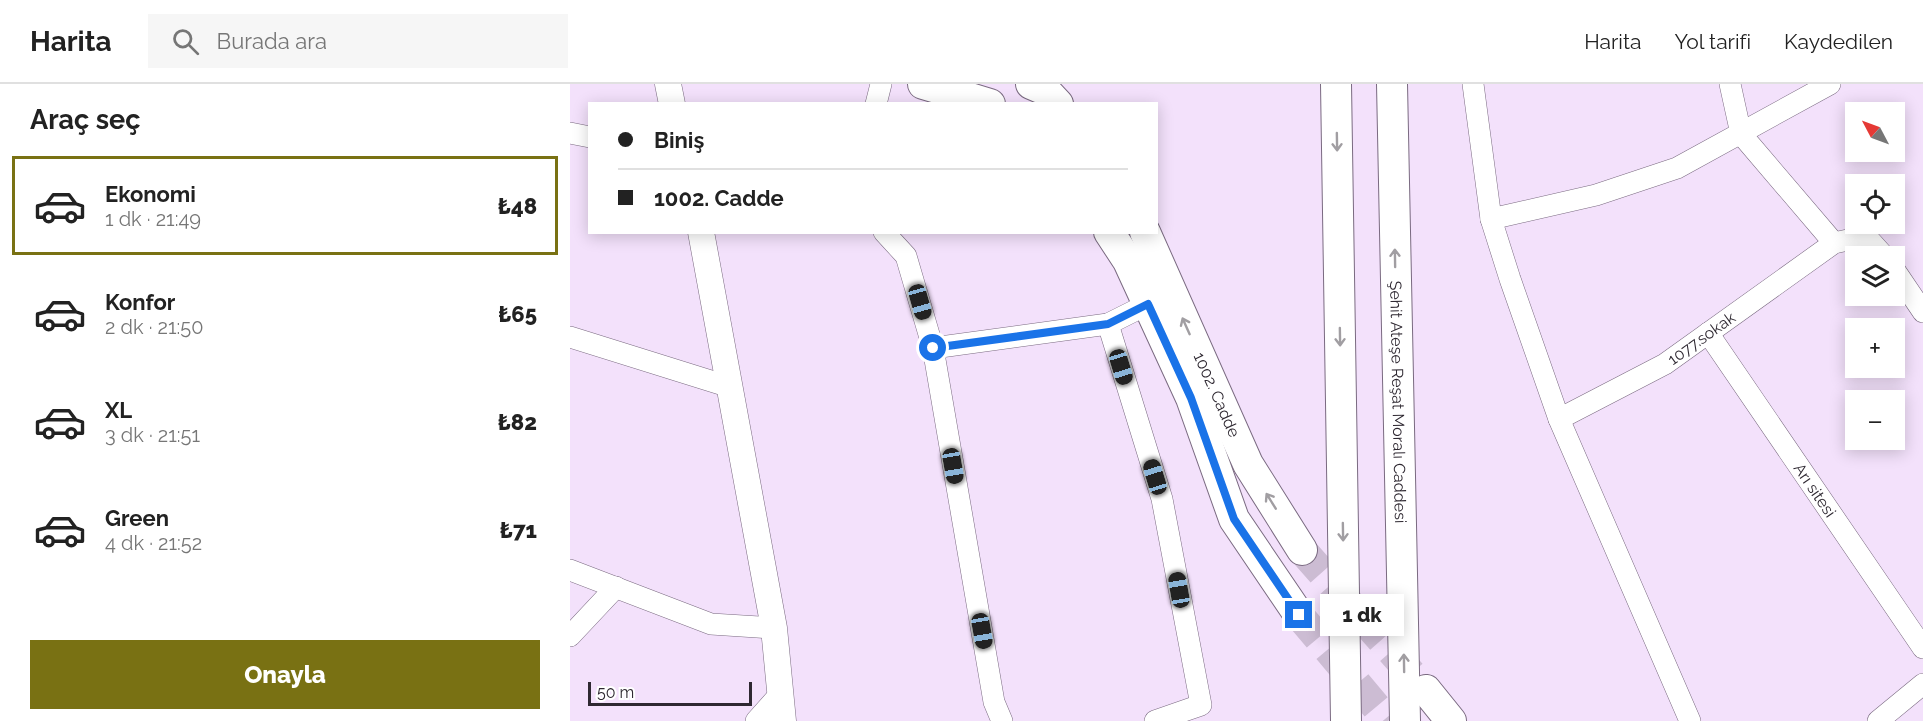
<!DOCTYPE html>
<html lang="tr">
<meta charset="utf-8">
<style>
:root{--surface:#fff;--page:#f6f6f6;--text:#222;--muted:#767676;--line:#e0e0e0;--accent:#797113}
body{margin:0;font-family:Raleway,sans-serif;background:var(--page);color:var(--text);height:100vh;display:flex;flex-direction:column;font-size:22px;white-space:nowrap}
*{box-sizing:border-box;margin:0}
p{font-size:20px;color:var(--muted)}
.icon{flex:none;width:33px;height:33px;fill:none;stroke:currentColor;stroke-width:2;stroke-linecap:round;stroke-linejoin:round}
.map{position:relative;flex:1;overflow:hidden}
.details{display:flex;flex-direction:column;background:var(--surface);width:570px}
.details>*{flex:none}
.guide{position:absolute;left:18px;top:18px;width:570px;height:132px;border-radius:0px;box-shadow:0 3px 15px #0003;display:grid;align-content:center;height:132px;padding:0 30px;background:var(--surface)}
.needle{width:39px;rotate:311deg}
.buttons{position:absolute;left:1275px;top:18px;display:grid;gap:12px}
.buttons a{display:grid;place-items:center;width:60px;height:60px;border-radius:0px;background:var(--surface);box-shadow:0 3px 15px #0003;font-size:30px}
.scale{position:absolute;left:18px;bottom:15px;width:164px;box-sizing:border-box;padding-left:6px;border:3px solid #2e2831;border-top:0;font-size:16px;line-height:21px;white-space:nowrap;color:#2e2831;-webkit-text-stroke:4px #fff;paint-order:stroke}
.end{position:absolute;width:27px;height:27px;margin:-14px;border:8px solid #1a73e8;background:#fff;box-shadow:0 0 0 3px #fff}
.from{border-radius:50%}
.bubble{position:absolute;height:42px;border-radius:0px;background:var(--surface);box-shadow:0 3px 15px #0003;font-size:20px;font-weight:800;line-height:42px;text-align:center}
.car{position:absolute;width:18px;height:36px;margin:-18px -9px;border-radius:8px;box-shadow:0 0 4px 2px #0007;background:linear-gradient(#222 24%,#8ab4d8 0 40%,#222 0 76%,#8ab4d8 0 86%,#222 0)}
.guide b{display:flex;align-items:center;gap:21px;height:57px;font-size:22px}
.guide b+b{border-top:2px solid var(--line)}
.guide i{width:15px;height:15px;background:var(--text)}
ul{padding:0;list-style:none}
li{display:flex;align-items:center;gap:18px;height:99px;margin:0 12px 9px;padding:0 18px;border:3px solid transparent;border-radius:0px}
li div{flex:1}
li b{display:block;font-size:22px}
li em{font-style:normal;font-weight:800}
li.on{border-color:var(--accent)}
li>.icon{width:54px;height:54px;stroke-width:1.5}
h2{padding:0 30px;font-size:27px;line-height:72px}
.button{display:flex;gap:12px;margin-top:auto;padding:12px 30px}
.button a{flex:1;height:69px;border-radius:0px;background:var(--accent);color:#fff;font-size:24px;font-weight:800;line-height:69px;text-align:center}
header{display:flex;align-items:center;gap:36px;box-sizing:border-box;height:84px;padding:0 30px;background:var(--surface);border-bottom:2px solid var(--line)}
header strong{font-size:28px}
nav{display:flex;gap:33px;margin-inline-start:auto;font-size:21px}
.search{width:420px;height:54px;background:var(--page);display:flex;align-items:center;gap:15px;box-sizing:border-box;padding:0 21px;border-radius:0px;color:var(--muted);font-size:22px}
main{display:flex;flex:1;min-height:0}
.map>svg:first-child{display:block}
</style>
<header>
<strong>Harita</strong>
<div class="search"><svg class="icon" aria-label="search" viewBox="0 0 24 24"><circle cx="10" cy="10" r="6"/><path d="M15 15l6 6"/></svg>Burada ara</div>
<nav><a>Harita</a><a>Yol tarifi</a><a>Kaydedilen</a></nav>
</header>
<main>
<section class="details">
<h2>Araç seç</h2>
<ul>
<li class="on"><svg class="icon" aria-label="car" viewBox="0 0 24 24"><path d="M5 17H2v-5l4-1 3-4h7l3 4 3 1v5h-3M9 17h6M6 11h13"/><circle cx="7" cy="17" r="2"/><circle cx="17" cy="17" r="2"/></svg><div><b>Ekonomi</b><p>1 dk · 21:49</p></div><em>₺48</em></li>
<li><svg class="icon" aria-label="car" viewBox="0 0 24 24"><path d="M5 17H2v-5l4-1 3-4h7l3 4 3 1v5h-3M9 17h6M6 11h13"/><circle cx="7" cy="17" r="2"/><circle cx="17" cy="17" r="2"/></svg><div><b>Konfor</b><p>2 dk · 21:50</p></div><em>₺65</em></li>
<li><svg class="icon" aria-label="car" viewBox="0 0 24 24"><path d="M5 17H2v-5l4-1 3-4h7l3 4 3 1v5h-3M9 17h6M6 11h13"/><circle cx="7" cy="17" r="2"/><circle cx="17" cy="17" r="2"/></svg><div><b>XL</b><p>3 dk · 21:51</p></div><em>₺82</em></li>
<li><svg class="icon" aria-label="car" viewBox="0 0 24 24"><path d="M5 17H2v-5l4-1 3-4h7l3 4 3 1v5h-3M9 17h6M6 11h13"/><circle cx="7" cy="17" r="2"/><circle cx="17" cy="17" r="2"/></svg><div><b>Green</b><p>4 dk · 21:52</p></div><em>₺71</em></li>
</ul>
<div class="button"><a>Onayla</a></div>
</section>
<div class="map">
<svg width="1353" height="637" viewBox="0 0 1353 637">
<rect width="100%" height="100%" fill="#f3e1fb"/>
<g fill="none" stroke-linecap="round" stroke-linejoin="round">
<path stroke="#ccbcd3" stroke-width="30" stroke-dasharray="30 15" stroke-linecap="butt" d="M732,466l114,129
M729,531l89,106"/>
<g stroke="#7a6a81" stroke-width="22">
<g id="minor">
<path d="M903,0l18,135 19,60 49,140 131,302"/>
<path d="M1160,0l11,50 93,109"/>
<path d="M306,20l5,-20"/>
<path d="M0,49l20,4"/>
<path d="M921,135l105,-24 81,-27 153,-84"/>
<path d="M314,148l22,24 27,92 61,354 8,19"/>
<path d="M1324,185l29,43"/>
<path d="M538,240l54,175 39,206 -46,16"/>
<path id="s1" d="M1138,249l215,315"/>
<path d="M0,253l160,50"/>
<path d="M363,264l175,-24 40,-20"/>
<path id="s2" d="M989,335l106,-55 169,-121 32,-7 18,20"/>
<path d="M0,486l141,54 63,4"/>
<path d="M0,552l46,-49"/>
<path d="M186,637l24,-27"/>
<path d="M1308,637l45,-37"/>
</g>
</g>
<g stroke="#7a6a81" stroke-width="27">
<path id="tertiary" d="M98,0l4,20
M131,148l73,396 9,93"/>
</g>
<g stroke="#7a6a81" stroke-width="32">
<g id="secondary">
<path d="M353,0l67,20"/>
<path d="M461,0l14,6 13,14"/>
<path d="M766,0l10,637"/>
<path id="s3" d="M822,0l13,637"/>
<path d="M539,148l19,29 63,137 43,121 65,96"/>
<path id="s4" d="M575,148l103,232 54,86"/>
<path d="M856,606l25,31"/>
</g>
</g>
<use href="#minor" stroke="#fff" stroke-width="21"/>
<use href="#tertiary" stroke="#fff" stroke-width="26"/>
<use href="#secondary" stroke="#fff" stroke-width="30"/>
</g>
<defs><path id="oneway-shaft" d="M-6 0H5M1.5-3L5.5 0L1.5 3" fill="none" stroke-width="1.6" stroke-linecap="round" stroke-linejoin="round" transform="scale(1.5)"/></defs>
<g stroke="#a19ea2">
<use href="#oneway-shaft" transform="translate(767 58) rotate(89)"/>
<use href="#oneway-shaft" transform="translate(825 174) rotate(-91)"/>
<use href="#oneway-shaft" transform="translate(616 242) rotate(-114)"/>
<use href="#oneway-shaft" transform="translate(770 253) rotate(89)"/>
<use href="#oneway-shaft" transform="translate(701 417) rotate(-122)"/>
<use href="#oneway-shaft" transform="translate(773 448) rotate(89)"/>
<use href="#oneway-shaft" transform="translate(834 579) rotate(-91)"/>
</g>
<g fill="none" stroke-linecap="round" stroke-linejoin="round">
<path stroke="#1a73e8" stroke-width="8" d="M363,264l175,-24 40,-20 43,94 43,121 65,96"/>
</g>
<g text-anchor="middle" stroke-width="4.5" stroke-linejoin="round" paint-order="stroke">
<g font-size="16" fill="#2e2831" stroke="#fff">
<text dy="6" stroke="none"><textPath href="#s2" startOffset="164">1077.sokak</textPath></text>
<text dy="6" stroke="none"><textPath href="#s4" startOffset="178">1002. Cadde</textPath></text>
<text dy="6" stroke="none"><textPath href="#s3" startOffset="318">Şehit Ateşe Reşat Moralı Caddesi</textPath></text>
<text dy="6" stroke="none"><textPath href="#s1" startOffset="190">Arı sitesi</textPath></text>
</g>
</g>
</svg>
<div class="buttons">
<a><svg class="needle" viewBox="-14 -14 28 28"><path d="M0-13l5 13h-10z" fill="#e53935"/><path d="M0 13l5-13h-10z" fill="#767676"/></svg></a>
<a><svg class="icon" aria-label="locate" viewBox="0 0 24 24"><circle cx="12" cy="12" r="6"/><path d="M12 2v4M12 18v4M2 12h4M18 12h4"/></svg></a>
<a><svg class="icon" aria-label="layers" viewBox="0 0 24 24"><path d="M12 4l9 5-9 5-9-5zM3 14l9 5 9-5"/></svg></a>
<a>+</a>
<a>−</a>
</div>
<div class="scale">50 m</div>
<i class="end from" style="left:363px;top:264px"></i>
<i class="end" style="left:729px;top:531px"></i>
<div class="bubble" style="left:750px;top:510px;width:84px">1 dk</div>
<i class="car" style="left:350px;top:218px;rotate:164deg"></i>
<i class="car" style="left:551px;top:283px;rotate:163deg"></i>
<i class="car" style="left:383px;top:382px;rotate:170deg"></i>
<i class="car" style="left:585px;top:393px;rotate:343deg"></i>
<i class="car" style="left:609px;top:506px;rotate:350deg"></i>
<i class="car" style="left:412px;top:547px;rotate:170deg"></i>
<div class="guide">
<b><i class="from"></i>Biniş</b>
<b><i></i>1002. Cadde</b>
</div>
</div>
</main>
